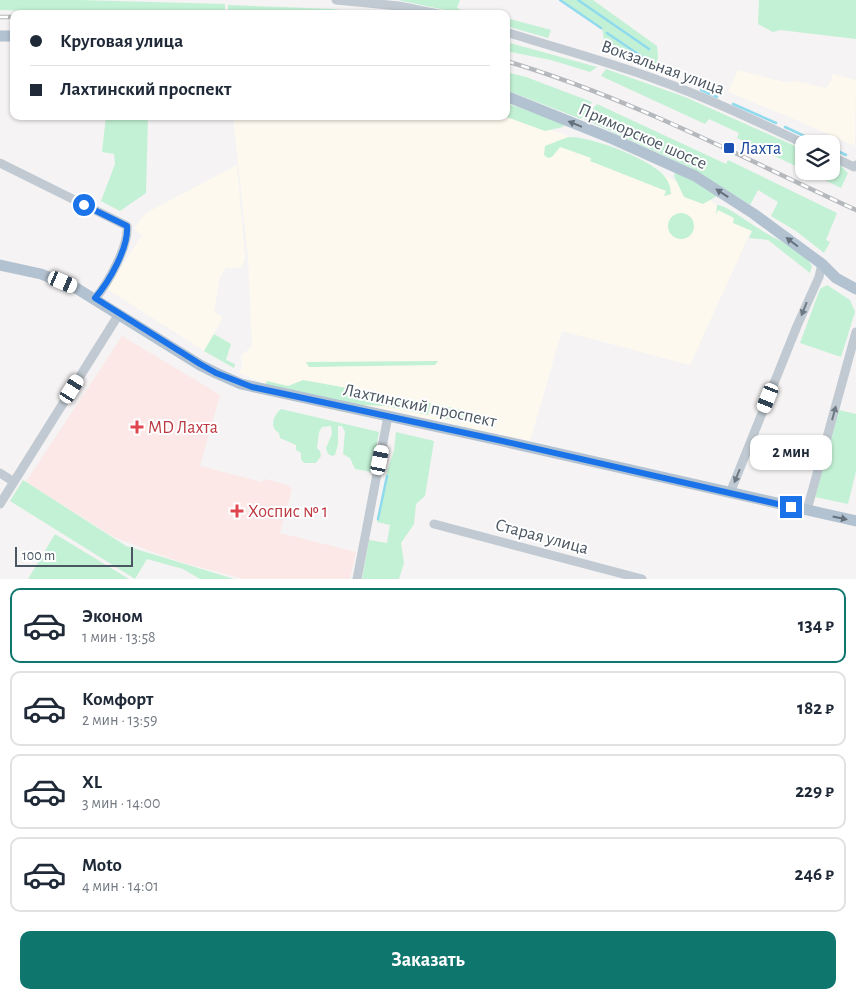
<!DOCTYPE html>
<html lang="ru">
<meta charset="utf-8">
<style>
:root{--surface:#fff;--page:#f6f6f7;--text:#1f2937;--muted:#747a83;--line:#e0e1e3;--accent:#0f766e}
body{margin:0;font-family:"Alegreya Sans",sans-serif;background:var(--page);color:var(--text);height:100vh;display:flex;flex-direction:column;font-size:19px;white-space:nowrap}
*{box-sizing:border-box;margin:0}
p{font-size:16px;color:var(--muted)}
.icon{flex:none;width:28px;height:28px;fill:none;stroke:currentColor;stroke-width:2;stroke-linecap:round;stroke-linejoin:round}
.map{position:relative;height:579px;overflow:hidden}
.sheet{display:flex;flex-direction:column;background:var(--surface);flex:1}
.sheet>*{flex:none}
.top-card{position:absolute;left:10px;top:10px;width:500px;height:110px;border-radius:10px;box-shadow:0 1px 4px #0004;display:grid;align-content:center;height:110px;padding:0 20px;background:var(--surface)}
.buttons{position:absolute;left:795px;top:135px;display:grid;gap:10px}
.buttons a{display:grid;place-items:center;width:45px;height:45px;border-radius:10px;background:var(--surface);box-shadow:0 1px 4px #0004;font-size:25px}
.scale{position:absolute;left:15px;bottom:12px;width:118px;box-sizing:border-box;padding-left:5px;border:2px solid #4a5661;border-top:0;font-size:14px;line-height:18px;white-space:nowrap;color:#4a5661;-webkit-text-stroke:4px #fff;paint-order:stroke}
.end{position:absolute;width:22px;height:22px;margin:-11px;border:6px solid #1a73e8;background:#fff;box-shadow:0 0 0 2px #fff}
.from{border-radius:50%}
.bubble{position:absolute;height:35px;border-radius:10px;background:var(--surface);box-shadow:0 1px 4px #0004;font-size:16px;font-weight:700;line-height:35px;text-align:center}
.car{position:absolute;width:15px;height:30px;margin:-15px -8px;border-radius:6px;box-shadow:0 0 4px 1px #0007;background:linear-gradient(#fff 24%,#345 0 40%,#fff 0 76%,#345 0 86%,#fff 0)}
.top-card b{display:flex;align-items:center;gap:18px;height:48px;font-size:19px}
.top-card b+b{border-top:1px solid var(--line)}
.top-card i{width:12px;height:12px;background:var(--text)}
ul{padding:9px 0 0;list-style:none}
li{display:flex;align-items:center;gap:15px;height:75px;margin:0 10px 8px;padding:0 10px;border:2px solid var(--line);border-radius:10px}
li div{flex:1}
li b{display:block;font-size:19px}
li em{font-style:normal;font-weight:700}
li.on{border-color:var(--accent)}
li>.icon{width:45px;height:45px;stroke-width:1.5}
.button{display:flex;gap:10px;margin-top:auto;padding:10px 20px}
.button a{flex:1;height:58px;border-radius:10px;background:var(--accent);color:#fff;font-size:20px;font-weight:700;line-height:58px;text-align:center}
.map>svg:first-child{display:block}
</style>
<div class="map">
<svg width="856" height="579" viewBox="0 0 856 579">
<rect width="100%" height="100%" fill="#f5f3f3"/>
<path fill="#fdf9ef" d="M738,70l46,12 11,-1 31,7 6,-8v-6l24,6 -1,66 -61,-27 -66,-27z
M506,114l124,44 76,39 45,34 -61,134 -128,-34 -32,110 -268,-58 -23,-10 3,-6 -1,-11 11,-10 -4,-89 -15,-141h273z
M237,165l8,92 -3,11h-16l-6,9 -6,35 9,5 -19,34 -97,-62 35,-54 -8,-6 12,-16z"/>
<path fill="#fce8e6" d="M122,336l98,59 -20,71 62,16 2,-3 23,6 5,4 -12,44 76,19 -6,27h-106l-70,-19 -60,-23 -88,-55z"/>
<path fill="#c3f1d5" d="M0,0h80l145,4v10h-99l-126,-4z
M398,0h62l-3,8 3,1 -1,4z
M561,0h32l64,46 1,10 -2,13 -51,-17 -2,-20 -3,-6z
M759,0h97v39l-76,-9 -7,2 -15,-8z
M228,5l105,4 35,5h-140z
M506,18l45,12 -3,8 -42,-12z
M506,42l91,25 -7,5 -39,-12 -45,-9z
M606,69l79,28 119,53v20l-67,-32 2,-5 -30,-14 -4,5 -104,-48z
M506,72l20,5 66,25 -11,17 -75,-29z
M506,103l56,19 2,2 -1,3 -18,4 -41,-15h2z
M597,104l129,60 2,-4 109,53 -11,27 4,2 -6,11 -28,-22 -25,-15 7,-14 -20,-12 -8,15 -59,-37 -107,-49z
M106,116h42l-2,77 -26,18 -19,-10 14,-37 -1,-10 -12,-2z
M568,137c22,-1 73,19 91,34 7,5 12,14 12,23l-7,2 2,-5 -76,-30 1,-3 -31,-11 -8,10 -4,1 -4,-3 1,-9z
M831,162l10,4 7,7 -7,15 -35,-17h25z
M675,173l9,1 33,22 -14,8 -19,-7 -10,-21z
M717,205c9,0 32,18 41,23 17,12 43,19 54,38l-2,7 -42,-33 -19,-2 3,-7 -19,-8 1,-5 -16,-8 -2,5z
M668 226a13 13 0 1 1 26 0a13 13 0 1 1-26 0Z
M827,285l23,15 5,12 -14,45 -41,-14 20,-54z
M214,334l17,10 -5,16 9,4 -1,4 -30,-17z
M438,361l-3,4 -126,2 -3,-5z
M303,380l128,23 -3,12 -42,-9 -27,-1 -94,-20 2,-4 21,5z
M436,404l29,7 2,6 -2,2 -14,1 -17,-4z
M281,409l98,23 -7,40 -17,-3 -5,-11 -7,-4 2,-22 -3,-6h-4v18l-3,11 -3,1 -4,-2 -2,-6 6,-14 -1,-8 -9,1 -3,5 -2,16 3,3 1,5 -5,7h-12l-3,-4v-6l-5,-3v-5l-16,-7 -1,-5c-10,-6 -6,-17 2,-24z
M839,410l17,4v57l-8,33 -33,-7z
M396,432l38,9 -9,55 -9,8 -2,20 -13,19 3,20 -5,16h-37l7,-39 18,3 3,-18 -13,-3 10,-51 7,-20z
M23,480l103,66 108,33h-34l-17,-10 -36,-10 -12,20 -125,-78z
M55,534l74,45h-101z"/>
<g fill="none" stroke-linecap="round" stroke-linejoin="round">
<path stroke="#90daee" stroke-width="2.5" d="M560,0l41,28
M578,0l71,49
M607,33l37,25
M701,90l16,7
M733,104l43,19
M785,127l30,14
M831,148l15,7
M378,519l9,-43"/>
<path stroke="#c1cad2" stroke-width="9" d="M336,0l63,6 39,8
M506,32c50,16 100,29 149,47 51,18 101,42 150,65
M831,156l23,11 2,-2
M0,163l127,63c2,20 -19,57 -32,73
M0,473l14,9
M730,493l67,-167 22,-49 3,-13
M0,504l119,-190
M807,510l49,-178
M434,524l208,55
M357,579l31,-163"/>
<path stroke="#b3c2d1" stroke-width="11" d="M0,36h14
M506,96l107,43 82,37 59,38 68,50 14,14 20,11
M0,265l41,9 35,14 124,77 16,8 25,11 257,56 358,81"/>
<g stroke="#b5b8bd" stroke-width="4.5">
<path id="rail" d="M0,17h14
M506,61c122,36 235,96 350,149"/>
</g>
<use href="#rail" stroke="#fff" stroke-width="2.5" stroke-dasharray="8" stroke-linecap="butt"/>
</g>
<defs><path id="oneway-solid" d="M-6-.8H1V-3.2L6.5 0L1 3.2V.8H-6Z" transform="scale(1.25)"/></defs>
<g fill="#64717d">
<use href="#oneway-solid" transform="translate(575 124) rotate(-158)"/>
<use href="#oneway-solid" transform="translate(722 193) rotate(-147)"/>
<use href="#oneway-solid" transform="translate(792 242) rotate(-143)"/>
<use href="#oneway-solid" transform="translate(840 518) rotate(12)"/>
</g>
<g fill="#6e7983">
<use href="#oneway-solid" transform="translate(804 309) rotate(112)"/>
<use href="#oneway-solid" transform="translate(834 413) rotate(-75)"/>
<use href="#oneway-solid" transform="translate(737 476) rotate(112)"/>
</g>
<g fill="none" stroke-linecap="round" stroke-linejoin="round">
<path stroke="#1a73e8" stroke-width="6" d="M84,205l43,21c2,21 -18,56 -32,72l105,66 16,9 36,14 246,53 293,67"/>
</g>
<rect fill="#1a4fb4" stroke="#fff" stroke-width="2" x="723" y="142" width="12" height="12" rx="2.5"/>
<g fill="#e0444e" stroke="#fff" stroke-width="2">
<path d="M134.5 419.5h5v5h5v5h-5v5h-5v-5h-5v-5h5z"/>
<path d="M234.5 503.5h5v5h5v5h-5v5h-5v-5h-5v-5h5z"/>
</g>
<g text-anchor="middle" stroke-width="4" stroke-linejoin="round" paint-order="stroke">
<g font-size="18" fill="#4a5661" stroke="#fff">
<text transform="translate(663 67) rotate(20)" y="6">Вокзальная улица</text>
<text transform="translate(643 136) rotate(24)" y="6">Приморское шоссе</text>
<text transform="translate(420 405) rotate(12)" y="6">Лахтинский проспект</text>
<text transform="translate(542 536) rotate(15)" y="6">Старая улица</text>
</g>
<g font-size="18" fill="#164399" stroke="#fff" text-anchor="start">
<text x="740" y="154">Лахта</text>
</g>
<g font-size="18" fill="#be3a42" stroke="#fff" text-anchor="start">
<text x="148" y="433">MD Лахта</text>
<text x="248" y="517">Хоспис № 1</text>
</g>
</g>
</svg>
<div class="buttons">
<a><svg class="icon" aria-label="layers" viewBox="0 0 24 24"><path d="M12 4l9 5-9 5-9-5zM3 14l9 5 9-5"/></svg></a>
</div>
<div class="scale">100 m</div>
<i class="end from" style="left:84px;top:205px"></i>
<i class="end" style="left:791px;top:507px"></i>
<div class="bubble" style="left:750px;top:435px;width:82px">2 мин</div>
<i class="car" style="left:63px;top:282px;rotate:113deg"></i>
<i class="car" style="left:72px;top:389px;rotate:32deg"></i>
<i class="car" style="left:768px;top:398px;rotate:202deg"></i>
<i class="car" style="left:380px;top:460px;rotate:11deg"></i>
<div class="top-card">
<b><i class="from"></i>Круговая улица</b>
<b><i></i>Лахтинский проспект</b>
</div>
</div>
<section class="sheet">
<ul>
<li class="on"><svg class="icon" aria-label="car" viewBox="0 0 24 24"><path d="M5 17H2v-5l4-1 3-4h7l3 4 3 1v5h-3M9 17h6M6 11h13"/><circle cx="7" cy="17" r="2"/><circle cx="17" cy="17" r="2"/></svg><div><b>Эконом</b><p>1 мин · 13:58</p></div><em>134 ₽</em></li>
<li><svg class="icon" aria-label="car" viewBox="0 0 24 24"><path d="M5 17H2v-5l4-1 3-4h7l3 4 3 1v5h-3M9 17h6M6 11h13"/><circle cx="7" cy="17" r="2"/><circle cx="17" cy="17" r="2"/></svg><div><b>Комфорт</b><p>2 мин · 13:59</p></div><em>182 ₽</em></li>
<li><svg class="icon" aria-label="car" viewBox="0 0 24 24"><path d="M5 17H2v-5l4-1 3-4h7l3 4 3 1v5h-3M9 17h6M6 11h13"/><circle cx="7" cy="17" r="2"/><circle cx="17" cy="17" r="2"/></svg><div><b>XL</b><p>3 мин · 14:00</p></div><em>229 ₽</em></li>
<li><svg class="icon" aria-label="car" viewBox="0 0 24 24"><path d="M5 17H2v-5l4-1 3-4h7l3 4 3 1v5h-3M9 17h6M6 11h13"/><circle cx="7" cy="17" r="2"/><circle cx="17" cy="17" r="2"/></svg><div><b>Moto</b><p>4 мин · 14:01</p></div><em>246 ₽</em></li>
</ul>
<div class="button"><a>Заказать</a></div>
</section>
